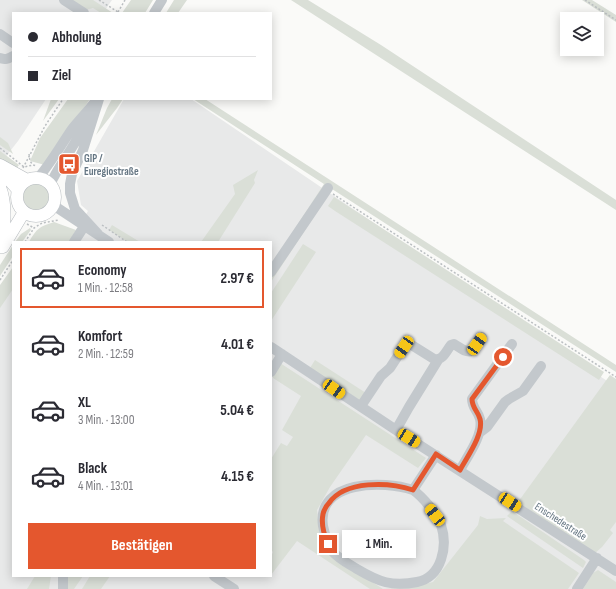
<!DOCTYPE html>
<html lang="de">
<meta charset="utf-8">
<style>
:root{--surface:#fff;--page:#f2f2f3;--text:#2b2b33;--muted:#7c7c81;--line:#e1e1e2;--accent:#e4572e}
body{margin:0;font-family:"Sofia Sans Condensed",sans-serif;background:var(--page);color:var(--text);height:100vh;display:flex;flex-direction:column;font-size:15px;white-space:nowrap}
*{box-sizing:border-box;margin:0}
p{font-size:13px;color:var(--muted)}
.icon{flex:none;width:22px;height:22px;fill:none;stroke:currentColor;stroke-width:2;stroke-linecap:round;stroke-linejoin:round}
.map{position:relative;flex:1;overflow:hidden}
.panel{position:absolute;left:12px;top:241px;width:260px;height:336px;display:flex;flex-direction:column;background:var(--surface);border-radius:0px;box-shadow:0 2px 10px #0003}
.panel>*{flex:none}
.hud{position:absolute;left:12px;top:12px;width:260px;height:88px;border-radius:0px;box-shadow:0 2px 10px #0003;display:grid;align-content:center;height:88px;padding:0 16px;background:var(--surface)}
.tools{position:absolute;left:560px;top:12px;display:grid;gap:8px}
.tools a{display:grid;place-items:center;width:44px;height:44px;border-radius:0px;background:var(--surface);box-shadow:0 2px 10px #0003;font-size:20px}
.end{position:absolute;width:18px;height:18px;margin:-9px;border:5px solid #e4572e;background:#fff;box-shadow:0 0 0 2px #fff}
.from{border-radius:50%}
.bubble{position:absolute;height:28px;border-radius:0px;background:var(--surface);box-shadow:0 2px 10px #0003;font-size:13px;font-weight:700;line-height:28px;text-align:center}
.car{position:absolute;width:12px;height:24px;margin:-12px -6px;border-radius:5px;box-shadow:0 0 3px 1px #0007;background:linear-gradient(#f5c518 24%,#345 0 40%,#f5c518 0 76%,#345 0 86%,#f5c518 0)}
.hud b{display:flex;align-items:center;gap:14px;height:38px;font-size:15px}
.hud b+b{border-top:1px solid var(--line)}
.hud i{width:10px;height:10px;background:var(--text)}
ul{padding:7px 0 0;list-style:none}
li{display:flex;align-items:center;gap:12px;height:60px;margin:0 8px 6px;padding:0 8px;border:2px solid transparent;border-radius:0px}
li div{flex:1}
li b{display:block;font-size:15px}
li em{font-style:normal;font-weight:700}
li.on{border-color:var(--accent)}
li>.icon{width:36px;height:36px;stroke-width:1.5}
.action{display:flex;gap:8px;margin-top:auto;padding:8px 16px}
.action a{flex:1;height:46px;border-radius:0px;background:var(--accent);color:#fff;font-size:16px;font-weight:700;line-height:46px;text-align:center}
.map>svg:first-child{display:block}
</style>
<div class="map">
<svg width="616" height="589" viewBox="0 0 616 589">
<rect width="100%" height="100%" fill="#fafaf8"/>
<path fill="#e8e9e9" d="M0,0h112l-9,13h-90v86h33l-28,42 -18,23z
M124,99h67l425,288v202h-616v-285l13,-18v290h258v-334h-202l19,-31 -7,-6 -4,-24z"/>
<path fill="#dadfd7" d="M69,0h24l20,13h-12l-8,-5 -7,2z
M131,0h22l-8,13h-23z
M174,0h13l-9,13h-12z
M291,0h17l73,45 235,155v10z
M582,0h10l24,15v7z
M51,99h8l-16,22z
M68,99h22l-45,66 -15,-4 10,-23z
M112,99h11l-6,9 -21,27 11,-27z
M193,99h12l411,266v7l-284,-183 -61,93v-17l53,-81z
M0,137l8,6 5,11 -13,-9z
M0,151l19,14 -3,4 -16,-9z
M258,170l-4,10 1,3 -37,59h-17l34,-48 -2,-9z
M22 197a14 14 0 1 1 28 0a14 14 0 1 1-28 0Z
M334,197l270,175 -5,8 -264,-169 -7,-5z
M54,222l22,8 -7,12h-40c8,-14 10,-15 25,-20z
M112,225l28,17h-12l-19,-12z
M30,228l1,2 -9,12h-7l6,-8z
M303,244l13,8 -45,69v-28z
M13,245v11l-13,20v-11z
M13,267v22l-13,19v-23z
M315,360l51,33 -5,8 -51,-33z
M280,363l146,95 -8,10 -52,-33 -36,52 -13,23 3,30 3,10 60,39 28,-2 22,-5 45,-57 2,-9 7,3 19,-1 -3,3 76,52 -11,16h-198l-73,-48 -26,34v-19l2,-4 -2,-2v-91l10,-16 6,3 6,-9 -11,-7 19,-34 -28,-18 -1,-4z
M610,375l6,4v143l-6,8 3,3 -11,14 -8,7 -76,-52z
M512,511l72,49 2,2 -3,6 -76,-52z
M598,570l18,12v7h-33l10,-16z
M35,576h16l-2,13h-22z
M68,576h15l-9,13h-7z
M90,576h20l-9,13h-19z"/>
<g fill="none" stroke-linecap="round" stroke-linejoin="round">
<g stroke="#b5babe" stroke-width="13">
<path id="major" d="M0,165l27,15
M0,174l11,8 7,8
M17 197a19 19 0 1 1 38 0a19 19 0 1 1-38 0Z
M0,187c7,18 5,42 0,60
M3,247l21,-35"/>
</g>
<path stroke="#bbbfc2" stroke-width="1.5" stroke-dasharray="2 2" stroke-linecap="butt" d="M99,0l19,12
M585,0l31,20
M118,12l7,-12
M0,148l24,19 9,-2 4,1
M29,154l1,7 3,4
M23,168l22,-42 18,-27
M333,194l283,183
M27,224l7,4
M102,225l25,17
M25,242l9,-14 8,-5 17,-3
M0,280l13,-20"/>
<path stroke="#c3c8cc" stroke-width="10" d="M64,0l20,13
M154,13l8,-13
M0,34l13,9
M0,58c5,2 8,1 13,-2
M38,178c13,-15 23,-33 34,-49 8,-10 17,-19 24,-29
M50,185c10,-24 31,-44 37,-70
M53,205l56,37
M98,234l-23,-25 -5,-16v-9l2,-10 11,-24 16,-51
M74,242l11,-17
M271,272l57,-84
M271,347l125,83 220,141
M271,372l11,-18
M361,406l20,-30 9,-8 15,-23 5,-1 24,15c9,2 12,-8 17,-14l3,-1c5,3 11,9 18,7l10,-14
M396,430l13,-23 29,-47
M479,433l8,-6 18,-25 4,-3 14,-8 18,-25
M460,470c7,-13 24,-36 20,-51 -2,-8 -8,-11 -8,-20l40,-55
M413,490c10,7 24,24 28,35 7,21 1,52 -24,57 -25,5 -38,0 -60,-13 -8,-5 -18,-10 -24,-17 -6,-8 -8,-17 -10,-26 -7,-46 61,-46 90,-36l23,-35
M214,576l20,13
M63,589v-13
M577,589l20,-31"/>
<use href="#major" stroke="#fff" stroke-width="12"/>
</g>
<g fill="none" stroke-linecap="round" stroke-linejoin="round">
<path stroke="#e4572e" stroke-width="5" d="M328,544c-4,-9 -7,-20 -5,-30 1,-4 3,-8 6,-11 16,-23 60,-21 84,-13l23,-36 24,16c7,-13 24,-36 20,-51 -2,-8 -8,-11 -8,-20l31,-42"/>
</g>
<defs>
<g id="bus-square" transform="scale(1.15)"><rect x="-9" y="-9" width="18" height="18" rx="4" fill="#e4572e" stroke="#fff"/><path d="M-5-6H5V4H4V6H2V4H-2V6H-4V4H-5ZM-3.5-4V0h7V-4ZM-3.5 1.2v1.5H-2V1.2ZM2 1.2v1.5H3.5V1.2Z" fill="#fff"/></g>
</defs>
<g fill-rule="evenodd">
<use href="#bus-square" x="69" y="164"/>
</g>
<g text-anchor="middle" stroke-width="4" stroke-linejoin="round" paint-order="stroke">
<g font-size="11" font-weight="bold" fill="#657683" stroke="#fff" text-anchor="start">
<text x="84" y="162">GIP /<tspan x="84" dy="13">Euregiostraße</tspan></text>
</g>
<g font-size="11" fill="#657683" stroke="#fff">
<text transform="translate(561 521) rotate(33)" y="4">Enschedestraße</text>
</g>
</g>
</svg>
<div class="tools">
<a><svg class="icon" aria-label="layers" viewBox="0 0 24 24"><path d="M12 4l9 5-9 5-9-5zM3 14l9 5 9-5"/></svg></a>
</div>
<i class="end from" style="left:503px;top:357px"></i>
<i class="end" style="left:328px;top:544px"></i>
<div class="bubble" style="left:342px;top:530px;width:74px">1 Min.</div>
<i class="car" style="left:477px;top:344px;rotate:35deg"></i>
<i class="car" style="left:404px;top:347px;rotate:214deg"></i>
<i class="car" style="left:334px;top:389px;rotate:124deg"></i>
<i class="car" style="left:409px;top:438px;rotate:122deg"></i>
<i class="car" style="left:510px;top:502px;rotate:123deg"></i>
<i class="car" style="left:435px;top:515px;rotate:322deg"></i>
<div class="hud">
<b><i class="from"></i>Abholung</b>
<b><i></i>Ziel</b>
</div>
<section class="panel">
<ul>
<li class="on"><svg class="icon" aria-label="car" viewBox="0 0 24 24"><path d="M5 17H2v-5l4-1 3-4h7l3 4 3 1v5h-3M9 17h6M6 11h13"/><circle cx="7" cy="17" r="2"/><circle cx="17" cy="17" r="2"/></svg><div><b>Economy</b><p>1 Min. · 12:58</p></div><em>2.97 €</em></li>
<li><svg class="icon" aria-label="car" viewBox="0 0 24 24"><path d="M5 17H2v-5l4-1 3-4h7l3 4 3 1v5h-3M9 17h6M6 11h13"/><circle cx="7" cy="17" r="2"/><circle cx="17" cy="17" r="2"/></svg><div><b>Komfort</b><p>2 Min. · 12:59</p></div><em>4.01 €</em></li>
<li><svg class="icon" aria-label="car" viewBox="0 0 24 24"><path d="M5 17H2v-5l4-1 3-4h7l3 4 3 1v5h-3M9 17h6M6 11h13"/><circle cx="7" cy="17" r="2"/><circle cx="17" cy="17" r="2"/></svg><div><b>XL</b><p>3 Min. · 13:00</p></div><em>5.04 €</em></li>
<li><svg class="icon" aria-label="car" viewBox="0 0 24 24"><path d="M5 17H2v-5l4-1 3-4h7l3 4 3 1v5h-3M9 17h6M6 11h13"/><circle cx="7" cy="17" r="2"/><circle cx="17" cy="17" r="2"/></svg><div><b>Black</b><p>4 Min. · 13:01</p></div><em>4.15 €</em></li>
</ul>
<div class="action"><a>Bestätigen</a></div>
</section>
</div>
